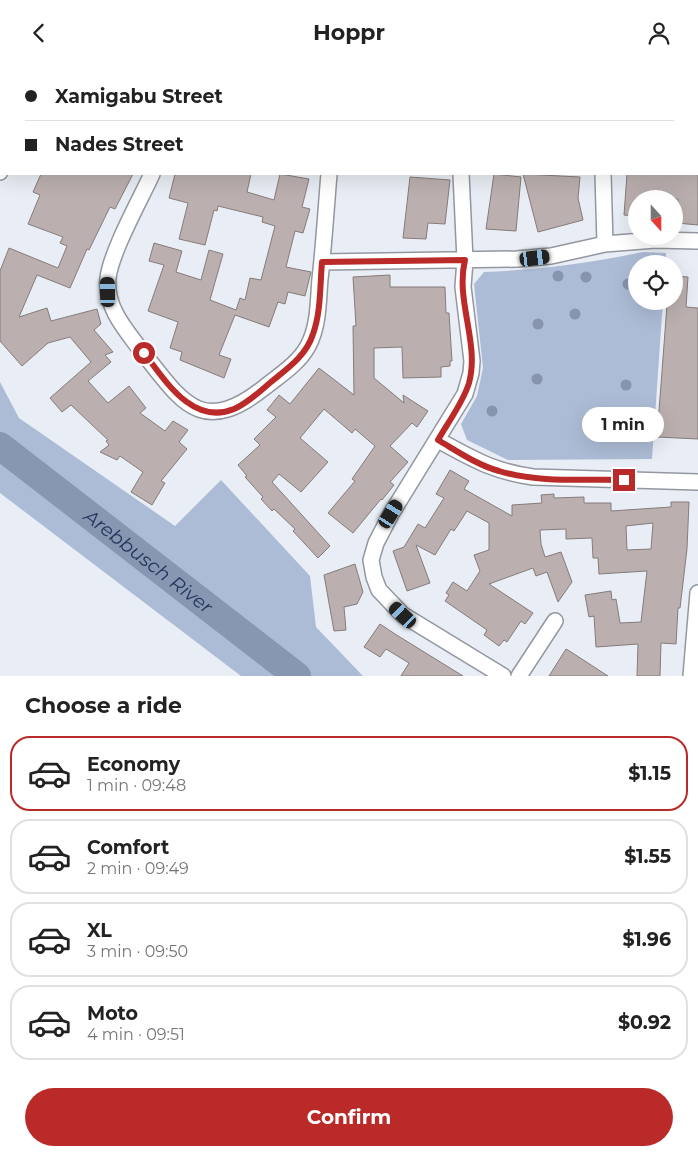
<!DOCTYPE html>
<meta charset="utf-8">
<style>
:root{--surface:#fff;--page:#f6f6f6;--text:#222;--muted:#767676;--line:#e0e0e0;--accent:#b92a29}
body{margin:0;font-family:Montserrat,sans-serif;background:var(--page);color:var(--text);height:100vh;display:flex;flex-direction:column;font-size:19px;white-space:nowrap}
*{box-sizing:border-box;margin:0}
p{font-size:16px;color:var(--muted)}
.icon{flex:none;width:28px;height:28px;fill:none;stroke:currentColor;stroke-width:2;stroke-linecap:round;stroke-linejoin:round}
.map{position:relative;height:611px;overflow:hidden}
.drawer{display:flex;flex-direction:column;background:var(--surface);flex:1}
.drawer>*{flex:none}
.guide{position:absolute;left:0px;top:0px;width:699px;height:110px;box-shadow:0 5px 20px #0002;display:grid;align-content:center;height:110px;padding:0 25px;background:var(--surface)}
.needle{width:32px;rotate:159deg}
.tools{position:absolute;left:628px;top:125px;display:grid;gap:10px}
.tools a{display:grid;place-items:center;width:55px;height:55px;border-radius:50%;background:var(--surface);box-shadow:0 5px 20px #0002;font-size:25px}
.end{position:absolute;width:22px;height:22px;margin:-11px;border:6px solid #b92a29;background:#fff;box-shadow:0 0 0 2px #fff}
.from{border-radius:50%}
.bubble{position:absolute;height:35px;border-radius:18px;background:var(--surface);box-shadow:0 5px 20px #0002;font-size:16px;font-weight:700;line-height:35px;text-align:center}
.car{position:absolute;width:15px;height:30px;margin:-15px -8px;border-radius:6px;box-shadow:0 0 4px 1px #0007;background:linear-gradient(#222 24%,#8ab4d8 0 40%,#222 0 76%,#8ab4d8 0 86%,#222 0)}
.guide b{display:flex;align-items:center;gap:18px;height:48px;font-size:19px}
.guide b+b{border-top:1px solid var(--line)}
.guide i{width:12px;height:12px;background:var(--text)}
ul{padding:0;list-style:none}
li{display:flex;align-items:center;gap:15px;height:75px;margin:0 10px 8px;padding:0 15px;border:2px solid var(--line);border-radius:20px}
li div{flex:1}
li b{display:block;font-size:19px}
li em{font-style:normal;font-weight:700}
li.active{border-color:var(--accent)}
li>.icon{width:45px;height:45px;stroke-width:1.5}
h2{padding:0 25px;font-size:22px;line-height:60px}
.primary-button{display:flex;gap:10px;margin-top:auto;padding:10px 25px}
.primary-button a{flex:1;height:58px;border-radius:30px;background:var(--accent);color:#fff;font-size:20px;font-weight:700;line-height:58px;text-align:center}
header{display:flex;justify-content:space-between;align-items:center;height:65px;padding:0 25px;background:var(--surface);font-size:22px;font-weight:700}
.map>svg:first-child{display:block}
</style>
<header><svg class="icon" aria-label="back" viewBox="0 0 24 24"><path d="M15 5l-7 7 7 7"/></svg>Hoppr<svg class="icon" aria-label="person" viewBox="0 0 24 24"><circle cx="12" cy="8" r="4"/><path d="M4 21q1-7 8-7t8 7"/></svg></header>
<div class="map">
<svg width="698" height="611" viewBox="0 0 698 611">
<rect width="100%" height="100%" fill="#e9eef6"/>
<path fill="#adbcd6" d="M643,187l23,1v11h-30v37h27l-11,158 -144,1 -41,-20 -6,-16 16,-28 6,-28 -9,-84 10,-12c54,-2 106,-9 159,-20z
M0,317l19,36 156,108 46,-46 89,96 6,51 47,49h-122l-241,-183z"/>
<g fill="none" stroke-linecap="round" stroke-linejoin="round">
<path stroke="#8897b1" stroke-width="28" id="s1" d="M0,381l297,230"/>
</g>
<path fill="#bbb0af" stroke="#857b7a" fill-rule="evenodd" d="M41,109h92l-18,35 -5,-2 -21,43 -2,-1 -17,39 -33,-13 -18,42 28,-9 4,13 46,-12 4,15 -7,6 19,22 -8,3 6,7 -23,19 20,22 21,-17 17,22 -6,5 25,18 8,-10 15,9 -9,12 8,7 -26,32 4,2 -13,22 -21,-13 12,-20 -23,-16 -3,4 -17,-8 9,-7 -3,-4 2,-1 -37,-35 -9,7 -12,-14 41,-36 -21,-25 -22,6 -26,23 -22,-25v-70l9,-23 49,20 9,-22 -7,-3 3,-6 -35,-13 12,-29 -7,-3z
M175,109h76l-4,18 27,8 6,-26 29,5 -7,28 8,2 -7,24 -8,-2 -9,36 25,5 -6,24 -17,-4 -3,12 -7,-2 -9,25 -34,-12 -16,40 12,4 -7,19 -44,-18 2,-8 -12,-4 8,-26 -30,-11 16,-46 -15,-4 5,-18 28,8 -6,21 25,8 8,-30 14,4 -13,46 26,10 4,-12 5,2 5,-22 11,2 14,-54 -13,-4 1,-5 -45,-11 -1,5 -3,-1 -9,35 -26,-6 9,-36 -19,-5z
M494,109l27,3 -5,54 -30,-2z
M523,109l57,3 -2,21 5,22 -45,12z
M627,109h71v51l-21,-2 1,-24h-42v17l-12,-1z
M410,112l40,3 -5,44 -17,-1 -2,16 -23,-1z
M390,210v12h55l1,26h3l3,48h-2v5l-9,1v10l-38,1 -1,-31 -28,1v30l30,25 -1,-8 25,16 -11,16 -5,-4 -22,23 18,16 -18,20 4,3 -12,15 -1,-1 -28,34 -25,-20 27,-32 -3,-2 23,-33 -20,-17 -3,4 -28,-24 -24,29 28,24 -27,30 -22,-18 -7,8 58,64 -12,12 -25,-27 2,-2 -21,-20 -2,2 -11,-12 2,-2 -18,-20 2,-1 -9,-11 22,-20 -6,-6 22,-22 -9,-7 12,-15 11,9 29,-36 35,27 -1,-69h3l-3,-49z
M674,211l14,1 -2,30 12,1v131l-41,-2 10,-132h2v-4h5z
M450,405l19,11 -5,8 48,27v-11l30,-2 -1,-8 13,-1v4l30,-1v6h27v8l60,-4v-5h18l-2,47 -7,59h-2l-2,36 -15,-1 -1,33h-23l1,-32 -42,3 -2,-31 -5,1 -4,-22 26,-4 1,9 4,-1 4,24 21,-1 6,-51 -48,3 -1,-16h-5l-1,-20 -26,1v-10l-26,1 1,14 4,13 16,-5 11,30 -14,20 -11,-30 -11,4 -3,-8 -44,16 44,29 -8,11 -4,-3 -14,21 -3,-2 -5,6 -15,-11 3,-5 -42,-29 4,-6 -3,-2 7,-11 14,9 13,-20 -6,-16 15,-5v-27l-22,-12 -13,20 -3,-2 -16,26 -19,-10 14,38 -23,8 -14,-40 11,-4 14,-23 7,4 19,-30 -8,-4zM653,458l-2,26 -24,1 -1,-24z
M355,499l8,28 -6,12 -13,3 2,23 -12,1 -10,-56z
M380,559l15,10 68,42h-62l8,-13 -23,-14 -6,8 -16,-10z
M566,584l5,3 37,24h-59z"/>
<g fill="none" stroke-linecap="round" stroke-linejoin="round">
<g stroke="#93979f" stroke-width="18">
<path id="minor" d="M127,0l2,1
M336,0v1
M45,1v-1
M200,1v-1
M468,1v-1
M612,1v-1
M0,107l1,-3
M152,109c-12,26 -41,78 -44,104 -3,28 16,50 32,71 41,51 60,90 125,38 15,-12 34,-24 43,-41 11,-20 10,-45 12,-67 4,-35 6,-70 9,-105
M461,109l4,86 -2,27 9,74 -1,12 -6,21 -74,120 -15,29 -5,17 3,17 5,13 24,25 100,61
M603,109l2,70
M322,197l195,-3 34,-3 54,-12 50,-4 43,1
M438,375c35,19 54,31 95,37l165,5
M519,611l36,-55
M691,611l7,-83"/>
</g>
<use href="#minor" stroke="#fff" stroke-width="15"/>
</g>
<g fill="#8794ae">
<circle cx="558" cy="211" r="5.5"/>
<circle cx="586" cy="212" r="5.5"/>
<circle cx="628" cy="219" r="5.5"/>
<circle cx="575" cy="249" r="5.5"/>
<circle cx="538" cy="259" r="5.5"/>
<circle cx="537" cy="314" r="5.5"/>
<circle cx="626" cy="320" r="5.5"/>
<circle cx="492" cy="346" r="5.5"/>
</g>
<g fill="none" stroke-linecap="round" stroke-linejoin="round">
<path stroke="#b92a29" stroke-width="6" d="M144,288c21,27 48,73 90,56 14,-6 25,-17 37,-27 17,-14 35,-26 42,-48 8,-22 7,-49 9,-72l143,-2c-10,41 15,83 4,123 -6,20 -21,39 -31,57 19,11 39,25 61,31 39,12 85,8 125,9"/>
</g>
<g text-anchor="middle" stroke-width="4" stroke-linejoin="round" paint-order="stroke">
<g font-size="19" font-style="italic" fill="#23375e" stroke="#f9fbfe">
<text dy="7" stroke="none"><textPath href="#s1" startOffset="188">Arebbusch River</textPath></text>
</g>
</g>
</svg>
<div class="tools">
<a><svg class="needle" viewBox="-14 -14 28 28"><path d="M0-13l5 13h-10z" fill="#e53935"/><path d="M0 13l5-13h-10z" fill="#767676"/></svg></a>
<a><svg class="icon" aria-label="locate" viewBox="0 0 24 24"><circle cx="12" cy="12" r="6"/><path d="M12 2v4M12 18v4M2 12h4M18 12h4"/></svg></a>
</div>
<i class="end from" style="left:144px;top:288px"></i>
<i class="end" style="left:624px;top:415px"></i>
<div class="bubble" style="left:582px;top:342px;width:82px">1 min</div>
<i class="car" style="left:535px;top:193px;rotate:83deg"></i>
<i class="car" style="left:108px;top:227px;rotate:359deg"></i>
<i class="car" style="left:391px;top:449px;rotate:32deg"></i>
<i class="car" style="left:403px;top:550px;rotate:313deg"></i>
<div class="guide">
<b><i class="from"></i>Xamigabu Street</b>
<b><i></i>Nades Street</b>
</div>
</div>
<section class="drawer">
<h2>Choose a ride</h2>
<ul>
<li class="active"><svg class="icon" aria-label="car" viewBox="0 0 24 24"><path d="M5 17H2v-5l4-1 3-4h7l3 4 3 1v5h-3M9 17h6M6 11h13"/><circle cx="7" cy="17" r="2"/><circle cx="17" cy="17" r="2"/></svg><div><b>Economy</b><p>1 min · 09:48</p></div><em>$1.15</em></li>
<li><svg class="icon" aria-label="car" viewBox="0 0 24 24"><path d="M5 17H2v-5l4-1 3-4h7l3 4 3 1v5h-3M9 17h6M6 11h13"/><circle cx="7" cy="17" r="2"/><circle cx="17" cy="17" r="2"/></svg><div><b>Comfort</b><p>2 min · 09:49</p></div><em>$1.55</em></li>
<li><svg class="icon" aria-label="car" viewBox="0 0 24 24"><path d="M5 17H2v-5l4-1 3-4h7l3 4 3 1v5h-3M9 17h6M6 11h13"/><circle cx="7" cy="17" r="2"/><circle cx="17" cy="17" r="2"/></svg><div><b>XL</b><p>3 min · 09:50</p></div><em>$1.96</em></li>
<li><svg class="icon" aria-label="car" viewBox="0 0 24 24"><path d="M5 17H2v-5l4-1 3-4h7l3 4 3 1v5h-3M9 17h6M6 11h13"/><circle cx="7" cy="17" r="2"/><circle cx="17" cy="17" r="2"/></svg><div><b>Moto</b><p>4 min · 09:51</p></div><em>$0.92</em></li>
</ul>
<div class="primary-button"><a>Confirm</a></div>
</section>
